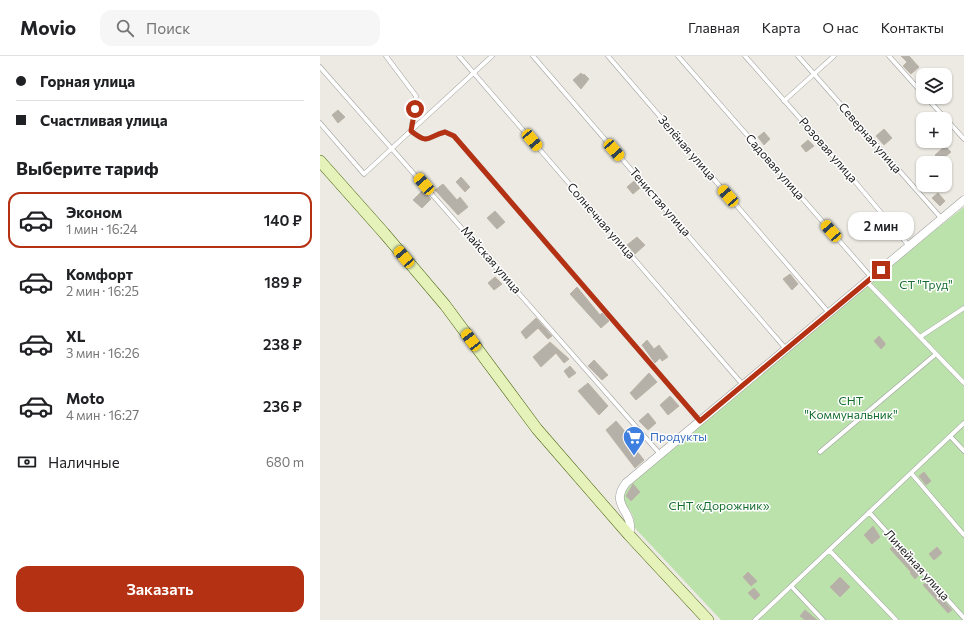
<!DOCTYPE html>
<html lang="ru">
<meta charset="utf-8">
<style>
:root{--surface:#fff;--page:#f6f6f6;--text:#202124;--muted:#757577;--line:#e0e0e0;--accent:#b43113}
body{margin:0;font-family:Commissioner,sans-serif;background:var(--page);color:var(--text);height:100vh;display:flex;flex-direction:column;font-size:15px;white-space:nowrap}
*{box-sizing:border-box;margin:0}
p{font-size:13px;color:var(--muted)}
.icon{flex:none;width:22px;height:22px;fill:none;stroke:currentColor;stroke-width:2;stroke-linecap:round;stroke-linejoin:round}
.map{position:relative;flex:1;overflow:hidden}
.details{display:flex;flex-direction:column;background:var(--surface);width:320px}
.details>*{flex:none}
.top-card{display:grid;align-content:center;height:88px;padding:0 16px;background:var(--surface)}
.tools{position:absolute;left:596px;top:12px;display:grid;gap:8px}
.tools a{display:grid;place-items:center;width:36px;height:36px;border-radius:8px;background:var(--surface);box-shadow:0 1px 3px #0004;font-size:20px}
.end{position:absolute;width:18px;height:18px;margin:-9px;border:5px solid #b43113;background:#fff;box-shadow:0 0 0 2px #fff}
.from{border-radius:50%}
.bubble{position:absolute;height:28px;border-radius:12px;background:var(--surface);box-shadow:0 1px 3px #0004;font-size:13px;font-weight:600;line-height:28px;text-align:center}
.car{position:absolute;width:12px;height:24px;margin:-12px -6px;border-radius:5px;box-shadow:0 0 3px 1px #0007;background:linear-gradient(#f5c518 24%,#345 0 40%,#f5c518 0 76%,#345 0 86%,#f5c518 0)}
.top-card b{display:flex;align-items:center;gap:14px;height:38px;font-size:15px}
.top-card b+b{border-top:1px solid var(--line)}
.top-card i{width:10px;height:10px;background:var(--text)}
ul{padding:0;list-style:none}
li{display:flex;align-items:center;gap:12px;height:56px;margin:0 8px 6px;padding:0 8px;border:2px solid transparent;border-radius:12px}
li div{flex:1}
li b{display:block;font-size:15px}
li em{font-style:normal;font-weight:600}
li.current{border-color:var(--accent)}
li>.icon{width:36px;height:36px;stroke-width:1.5}
h2{padding:0 16px;font-size:18px;line-height:48px}
.pay{display:flex;align-items:center;gap:10px;height:44px;padding:0 16px;font-size:15px}
.pay p{margin-inline-start:auto}
.primary-button{display:flex;gap:8px;margin-top:auto;padding:8px 16px}
.primary-button a{flex:1;height:46px;border-radius:12px;background:var(--accent);color:#fff;font-size:16px;font-weight:600;line-height:46px;text-align:center}
header{display:flex;align-items:center;gap:24px;box-sizing:border-box;height:56px;padding:0 20px;background:var(--surface);border-bottom:1px solid var(--line)}
header strong{font-size:19px}
nav{display:flex;gap:22px;margin-inline-start:auto;font-size:14px}
.search{width:280px;height:36px;background:var(--page);display:flex;align-items:center;gap:10px;box-sizing:border-box;padding:0 14px;border-radius:12px;color:var(--muted);font-size:15px}
main{display:flex;flex:1;min-height:0}
.map>svg:first-child{display:block}
</style>
<header>
<strong>Movio</strong>
<div class="search"><svg class="icon" aria-label="search" viewBox="0 0 24 24"><circle cx="10" cy="10" r="6"/><path d="M15 15l6 6"/></svg>Поиск</div>
<nav><a>Главная</a><a>Карта</a><a>О нас</a><a>Контакты</a></nav>
</header>
<main>
<section class="details">
<div class="top-card">
<b><i class="from"></i>Горная улица</b>
<b><i></i>Счастливая улица</b>
</div>
<h2>Выберите тариф</h2>
<ul>
<li class="current"><svg class="icon" aria-label="car" viewBox="0 0 24 24"><path d="M5 17H2v-5l4-1 3-4h7l3 4 3 1v5h-3M9 17h6M6 11h13"/><circle cx="7" cy="17" r="2"/><circle cx="17" cy="17" r="2"/></svg><div><b>Эконом</b><p>1 мин · 16:24</p></div><em>140 ₽</em></li>
<li><svg class="icon" aria-label="car" viewBox="0 0 24 24"><path d="M5 17H2v-5l4-1 3-4h7l3 4 3 1v5h-3M9 17h6M6 11h13"/><circle cx="7" cy="17" r="2"/><circle cx="17" cy="17" r="2"/></svg><div><b>Комфорт</b><p>2 мин · 16:25</p></div><em>189 ₽</em></li>
<li><svg class="icon" aria-label="car" viewBox="0 0 24 24"><path d="M5 17H2v-5l4-1 3-4h7l3 4 3 1v5h-3M9 17h6M6 11h13"/><circle cx="7" cy="17" r="2"/><circle cx="17" cy="17" r="2"/></svg><div><b>XL</b><p>3 мин · 16:26</p></div><em>238 ₽</em></li>
<li><svg class="icon" aria-label="car" viewBox="0 0 24 24"><path d="M5 17H2v-5l4-1 3-4h7l3 4 3 1v5h-3M9 17h6M6 11h13"/><circle cx="7" cy="17" r="2"/><circle cx="17" cy="17" r="2"/></svg><div><b>Moto</b><p>4 мин · 16:27</p></div><em>236 ₽</em></li>
</ul>
<div class="pay"><svg class="icon" aria-label="cash" viewBox="0 0 24 24"><path d="M3 7h18v10H3z"/><circle cx="12" cy="12" r="2"/></svg>Наличные<p>680 m</p></div>
<div class="primary-button"><a>Заказать</a></div>
</section>
<div class="map">
<svg width="644" height="564" viewBox="0 0 644 564">
<rect width="100%" height="100%" fill="#eceae2"/>
<path fill="#bce2ac" d="M644,151v173l-94,-99z
M546,225l98,102v237h-243l-87,-93c2,-15 -10,-20 -13,-33l8,-10z"/>
<path fill="#b5b0a8" stroke="#bcb4a6" d="M581,0h8l10,11 -8,7 -8,-8 4,-4z
M261,17l2,2 1,-1 5,5 -8,10 -8,-9z
M18,54l7,7 -7,6 -6,-8z
M564,73l8,9 -8,7 -8,-9z
M444,76l6,7 -6,6 -6,-8z
M488,84l6,6 -8,6 -5,-6z
M625,90l6,6 -11,9 -5,-6z
M141,121l9,10 -5,5 -9,-10z
M314,125l6,7 -7,6 -6,-7z
M123,128l14,16 3,-3 8,10 -10,8 -23,-25z
M103,134l8,9 -9,9 -9,-8z
M618,137l7,8 -5,5 -8,-8z
M175,155l10,11 -8,7 -10,-11z
M317,181l8,8 -10,9 -8,-9z
M470,218l8,10 -6,6 -9,-11z
M175,221l7,7 -8,6 -6,-7z
M257,231l23,28 2,-2 7,8 -8,7 -31,-34z
M216,262l16,18 -4,3 -10,-11 -12,11 -5,-7z
M559,280l6,7v2l-4,4 -7,-8z
M327,284l7,9 5,-4 9,12 -6,4 -2,-3 -5,5 -13,-18z
M230,286l19,17 -5,4 -8,-10 -15,14 -8,-10z
M274,304l14,15 -6,5 -14,-14z
M250,310l6,7 -7,5 -5,-7z
M329,317l8,9 -21,18 -6,-7z
M268,327l20,23 -9,9 -21,-24z
M350,340l9,10 -11,9 -8,-10z
M328,357l8,10 -8,7 -9,-9z
M296,365l19,22 -3,2 12,15 -9,8 -29,-38z
M604,416l7,9 -5,4 -7,-9z
M313,428l7,8 -9,9 -5,-5z
M553,470l7,11 -8,7 -8,-9z
M574,489l26,29 -5,5 -5,-6 1,-1 -21,-23z
M617,491l5,6 -8,7 -5,-6z
M428,516l9,9 -6,5 -8,-9z
M520,521l10,10 -10,10 -10,-10z
M607,526l25,28 -4,3 -25,-28z
M434,532l6,7 -5,5 -7,-7z
M485,554l12,10h-12l-5,-4z"/>
<g fill="none" stroke-linecap="round" stroke-linejoin="round">
<g stroke="#9f9f9f" stroke-width="5">
<path id="lane" d="M66,0l30,40 -5,35c19,15 16,5 34,1l9,4 246,285
M139,0l284,329
M213,0l253,293
M288,0l221,257
M358,0l193,221
M425,0l97,110 67,80
M478,0l144,163
M569,0l34,38
M0,11l340,387
M606,41l38,42
M464,45l50,-45
M0,67l44,51 128,-118
M547,226l97,101
M600,281l44,-29
M630,380l14,15
M500,396l116,-98
M591,417l53,62
M549,456l95,106
M509,494l67,70
M471,530l32,34
M435,564l209,-197"/>
</g>
<g stroke="#9f9f9f" stroke-width="9">
<path id="street" d="M309,479c7,-24 -21,-29 -3,-52l338,-283"/>
</g>
<g stroke="#4c660f" stroke-width="12">
<path id="secondary" d="M0,105l64,72 61,72 92,124 92,106 79,85"/>
</g>
<use href="#lane" stroke="#fff" stroke-width="4"/>
<use href="#street" stroke="#fff" stroke-width="8"/>
<use href="#secondary" stroke="#e5f2b9" stroke-width="11"/>
</g>
<g fill="none" stroke-linecap="round" stroke-linejoin="round">
<path stroke="#b43113" stroke-width="5" d="M95,53l-4,22c19,15 16,5 34,1l9,4 246,285 181,-151"/>
</g>
<defs>
<g id="supermarket-pin" transform="scale(1.15)"><path d="M0 17L-7.5 6A9.5 9.5 0 1 1 7.5 6Z" fill="#3f7fe0" stroke="#fff"/><path d="M-6-5.5h2.5l.6 2H6L4.5 2H-2.5L-4.4-4H-6ZM-1.5 3.2a1.3 1.3 0 1 0 .1 0ZM3 3.2a1.3 1.3 0 1 0 .1 0Z" fill="#fff"/></g>
</defs>
<g fill-rule="evenodd">
<use href="#supermarket-pin" x="314" y="381"/>
</g>
<g text-anchor="middle" stroke-width="3" stroke-linejoin="round" paint-order="stroke">
<g font-size="12" fill="#1b1b1b" stroke="#fff">
<text transform="translate(550 82) rotate(49)" y="4">Северная улица</text>
<text transform="translate(367 92) rotate(49)" y="4">Зелёная улица</text>
<text transform="translate(508 94) rotate(49)" y="4">Розовая улица</text>
<text transform="translate(455 111) rotate(49)" y="4">Садовая улица</text>
<text transform="translate(340 146) rotate(49)" y="4">Тенистая улица</text>
<text transform="translate(281 165) rotate(49)" y="4">Солнечная улица</text>
<text transform="translate(171 204) rotate(49)" y="4">Майская улица</text>
<text transform="translate(597 509) rotate(48)" y="4">Линейная улица</text>
</g>
<g font-size="12" fill="#156d2d" stroke="#fff">
<text x="606" y="233">СТ "Труд"</text>
<text x="531" y="349">СНТ<tspan x="531" dy="14">"Коммунальник"</tspan></text>
<text x="399" y="454">СНТ «Дорожник»</text>
</g>
<g font-size="12" fill="#366cbe" stroke="#fff" text-anchor="start">
<text x="330" y="385">Продукты</text>
</g>
</g>
</svg>
<div class="tools">
<a><svg class="icon" aria-label="layers" viewBox="0 0 24 24"><path d="M12 4l9 5-9 5-9-5zM3 14l9 5 9-5"/></svg></a>
<a>+</a>
<a>−</a>
</div>
<i class="end from" style="left:95px;top:53px"></i>
<i class="end" style="left:561px;top:214px"></i>
<div class="bubble" style="left:528px;top:156px;width:66px">2 мин</div>
<i class="car" style="left:212px;top:84px;rotate:140deg"></i>
<i class="car" style="left:294px;top:94px;rotate:139deg"></i>
<i class="car" style="left:104px;top:128px;rotate:319deg"></i>
<i class="car" style="left:408px;top:140px;rotate:319deg"></i>
<i class="car" style="left:511px;top:175px;rotate:319deg"></i>
<i class="car" style="left:84px;top:201px;rotate:320deg"></i>
<i class="car" style="left:151px;top:284px;rotate:323deg"></i>
</div>
</main>
